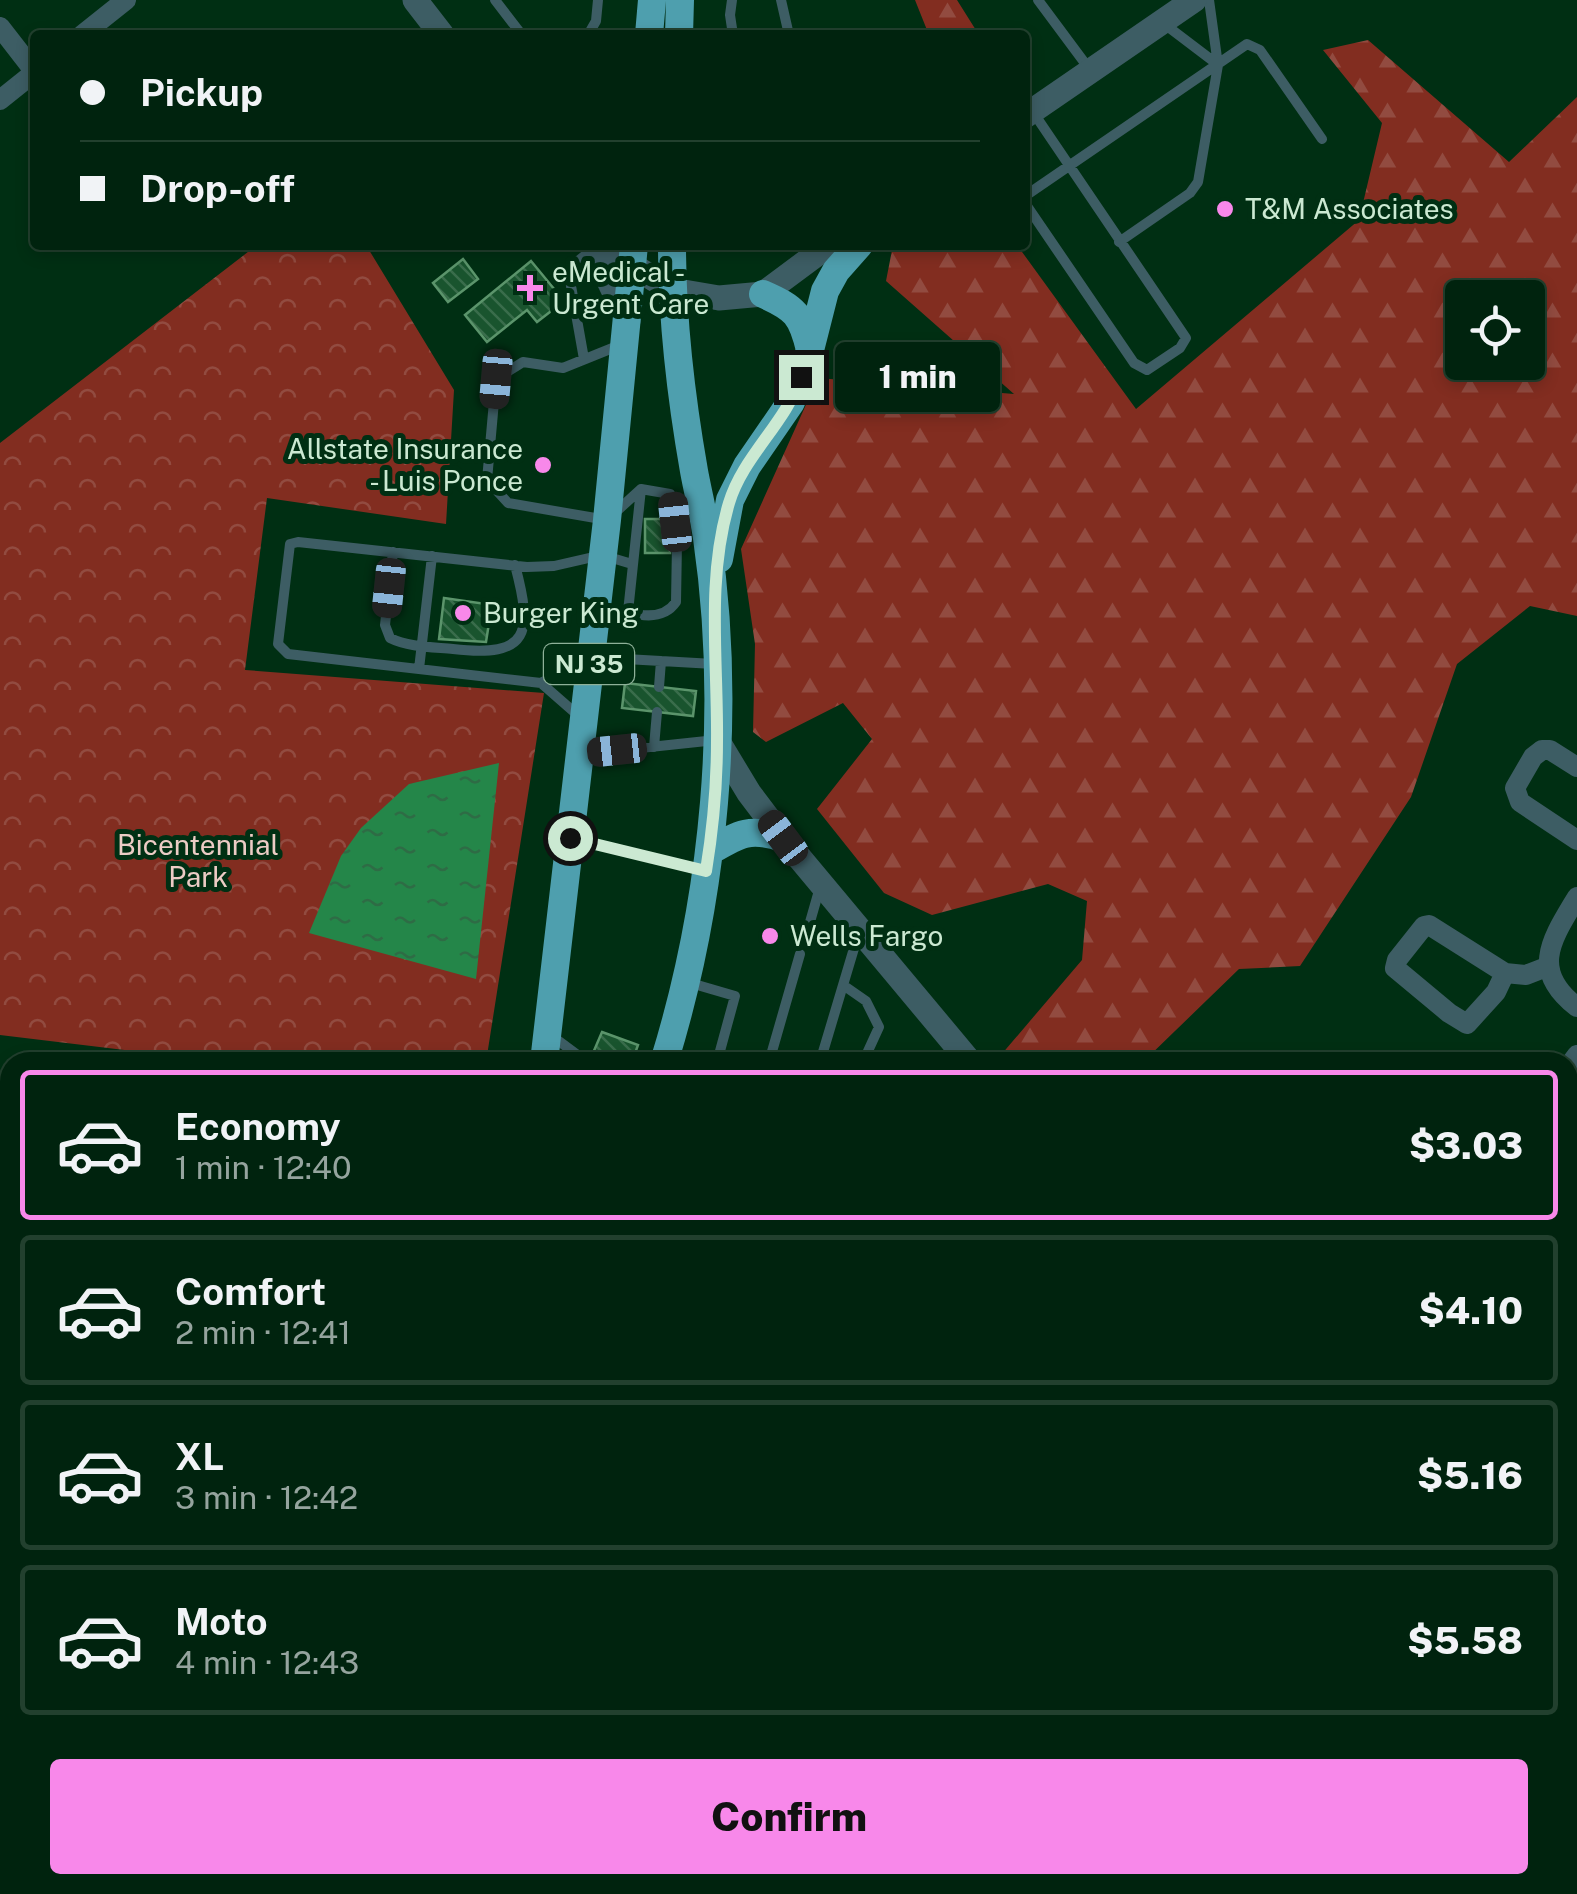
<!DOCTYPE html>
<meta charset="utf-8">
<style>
:root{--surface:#00230e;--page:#0e2f1c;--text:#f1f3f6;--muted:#95a49e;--line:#22402e;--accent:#f888ea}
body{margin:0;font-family:"Public Sans",sans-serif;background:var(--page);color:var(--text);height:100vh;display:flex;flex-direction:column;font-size:38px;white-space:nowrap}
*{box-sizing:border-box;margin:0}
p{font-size:32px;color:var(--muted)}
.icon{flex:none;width:55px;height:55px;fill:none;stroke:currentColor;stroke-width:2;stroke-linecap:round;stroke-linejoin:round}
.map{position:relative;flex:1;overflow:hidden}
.sheet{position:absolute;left:0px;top:1052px;width:1578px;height:842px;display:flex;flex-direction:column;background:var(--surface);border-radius:30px 30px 0 0;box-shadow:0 5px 15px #0003,0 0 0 2px var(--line)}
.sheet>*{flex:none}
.top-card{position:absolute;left:30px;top:30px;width:1000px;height:220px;border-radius:10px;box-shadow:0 5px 15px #0003,0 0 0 2px var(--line);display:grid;align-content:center;height:220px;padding:0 50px;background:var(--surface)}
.fabs{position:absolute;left:1445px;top:280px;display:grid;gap:20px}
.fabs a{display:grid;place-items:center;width:100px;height:100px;border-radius:10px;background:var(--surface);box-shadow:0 5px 15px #0003,0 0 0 2px var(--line);font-size:50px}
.end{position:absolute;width:45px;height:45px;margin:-22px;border:12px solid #cbe9d2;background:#111;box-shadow:0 0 0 5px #111}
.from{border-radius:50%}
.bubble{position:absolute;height:70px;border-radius:10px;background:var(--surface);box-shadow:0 5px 15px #0003,0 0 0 2px var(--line);font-size:32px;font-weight:800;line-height:70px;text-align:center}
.car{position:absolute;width:30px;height:60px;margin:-30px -15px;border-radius:12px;box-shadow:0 0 8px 2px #0007;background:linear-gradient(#222 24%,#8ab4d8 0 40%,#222 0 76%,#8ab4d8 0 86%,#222 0)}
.top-card b{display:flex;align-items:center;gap:35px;height:95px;font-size:38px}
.top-card b+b{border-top:2px solid var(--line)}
.top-card i{width:25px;height:25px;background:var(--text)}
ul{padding:18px 0 0;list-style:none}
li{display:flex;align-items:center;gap:30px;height:150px;margin:0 20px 15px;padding:0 30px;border:5px solid var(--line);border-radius:10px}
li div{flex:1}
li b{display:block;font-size:38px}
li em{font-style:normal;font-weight:800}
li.selected{border-color:var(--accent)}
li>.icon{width:90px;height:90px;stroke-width:1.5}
.primary-button{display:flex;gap:20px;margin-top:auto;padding:20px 50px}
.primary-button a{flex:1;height:115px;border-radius:10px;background:var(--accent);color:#111;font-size:40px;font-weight:800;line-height:115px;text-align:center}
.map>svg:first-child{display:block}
</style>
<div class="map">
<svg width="1577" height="1894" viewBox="0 0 1577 1894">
<defs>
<pattern id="forest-firs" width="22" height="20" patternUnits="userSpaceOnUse" patternTransform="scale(2.5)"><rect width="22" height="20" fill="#822d20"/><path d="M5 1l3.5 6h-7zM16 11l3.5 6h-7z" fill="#924b40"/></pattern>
<pattern id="park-crowns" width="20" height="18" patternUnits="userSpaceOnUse" patternTransform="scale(2.5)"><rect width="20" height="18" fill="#822d20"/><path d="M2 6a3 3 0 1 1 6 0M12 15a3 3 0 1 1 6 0" fill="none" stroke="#924b40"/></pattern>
<pattern id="water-ripples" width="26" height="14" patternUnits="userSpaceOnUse" patternTransform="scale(2.5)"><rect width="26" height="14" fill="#248649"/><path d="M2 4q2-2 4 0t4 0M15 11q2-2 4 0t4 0" fill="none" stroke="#2e6c45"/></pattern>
<pattern id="building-back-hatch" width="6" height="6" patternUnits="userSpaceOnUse" patternTransform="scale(2.5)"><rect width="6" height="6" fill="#19542e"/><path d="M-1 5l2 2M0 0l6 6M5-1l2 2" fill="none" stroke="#396d4b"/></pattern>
</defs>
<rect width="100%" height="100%" fill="#002f13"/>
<path fill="url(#forest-firs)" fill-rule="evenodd" d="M915,0h42l22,35h-50z
M1368,40l141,122 68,-65v519l-47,-10 -73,58 -46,133 -111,169 -61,3 -96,93h-148l87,-102 5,-59 -39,-17 -116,31 -48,-22 -67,-84 55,-70 -29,-36 -77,39 -13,-10 2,-88 -14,-95 77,-171 196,16 -128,-113 7,-36h124l119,164 223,-189 23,-97 -59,-73zM1462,298h66v64h-66z
M390,1885h649l2,9h-654z"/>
<path fill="url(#park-crowns)" d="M257,245h109l88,145 -8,134 -179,-26 -22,172 299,23 -58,369h-262l-224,-27v-592z"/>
<path fill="url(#water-ripples)" d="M499,763l-23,216 -167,-46 32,-77 20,-28 48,-44z"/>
<path fill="url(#building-back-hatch)" stroke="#5b946b" stroke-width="2.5" d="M463,259l15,20 -30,23 -15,-19z
M531,261l33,40 -27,21 -10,-12 -40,32 -22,-27z
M645,519h25v34h-25z
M444,598l42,6 -3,18 6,1 -3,19 -47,-3z
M625,683l71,8 -3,25 -71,-8z
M602,1032l36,13 -6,17h-14l-25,-9z
M10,1287v109l-10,-4v-79z
M0,1535l10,4v218l-10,26z
M1568,1869l9,2v23h-39l2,-9h28z
M1246,1885h39l-3,9h-12z"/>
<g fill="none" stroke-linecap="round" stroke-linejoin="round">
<path stroke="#3d5d64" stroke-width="10" d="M495,0l27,35
M732,0l-2,15 3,20
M781,0l8,35
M1038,0l52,70
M1163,23l54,41
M588,35l8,-14 2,-21
M1025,200l3,-6 219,-150 13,6 62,89
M1025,203l109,160 13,7 33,-22 6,-10 -153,-226
M1119,242l71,-49 8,-11 20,-117 -9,-65
M620,345l-57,23 -40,-6 -27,17 -9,101 21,23 99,17 34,-31 29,5 7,49 -1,59c-11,16 -31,15 -48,10l13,-123
M584,359l-16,-90 25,-20
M393,552l-8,73 5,13c18,9 42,9 63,11 77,9 80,-16 62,-84
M632,564l-30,-9 -48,11 -27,1 -229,-25 -8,2 -12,100 10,10 253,29 49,-26 124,7
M419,669l13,-113
M541,683l40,35
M659,687l2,-26
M654,747l3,-35
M584,754l132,-14
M571,838l134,33
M808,929l12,-42
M687,982l48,14 -18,66
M843,985l23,16 13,26 -16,35
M552,1036l35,26
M769,1062l31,-108
M820,1062l38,-127
M0,1169h10
M0,1430l10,5
M0,1496l10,4
M0,1853l10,-27
M212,1885l21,9
M250,1894l4,-9"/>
<path stroke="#3d5d64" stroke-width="20" d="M0,27l35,45
M82,35l44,-35
M0,100l35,-28
M1577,767l-27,-17h-8l-9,7 -18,31 5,14 57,38
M1577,897c-25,42 -48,73 0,110
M1429,925l76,48 -9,19 -29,32 -18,-11 -54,-45 2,-8 27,-34z
M1505,973l21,2 23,-9
M1568,1067l9,-12
M0,1085l10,1
M1568,1261l9,16
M1568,1431l9,-10
M1315,1890l11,4
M1166,1894l4,-9
M1347,1894l25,-9"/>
<path stroke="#3d5d64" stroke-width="25" d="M415,0l27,35
M1025,116l169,-116
M592,245l36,76
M613,245l20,21 39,24 47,8 44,-4 66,-49
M717,740l32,53 34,45 187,224
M1568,1736l9,8"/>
<path stroke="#4e9fae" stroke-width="28" d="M649,35l3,-35
M679,35l1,-35
M763,294c32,14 39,21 47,56
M719,559l11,-59 17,-34 44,-64 19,-52 15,-59 11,-20 23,-26
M710,851c29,-17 39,-24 73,-13
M544,1062l63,-542 27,-275
M664,1062c51,-165 68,-352 43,-524 -3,-22 -9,-45 -13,-67 -13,-74 -22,-151 -22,-226
M316,1894l3,-9
M349,1894l3,-9"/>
</g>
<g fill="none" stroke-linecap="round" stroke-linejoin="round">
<path stroke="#cbe9d2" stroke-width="12" d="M570,838l136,33c7,-43 11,-87 11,-130 1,-79 -11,-161 12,-238 14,-47 57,-80 72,-126"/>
</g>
<g fill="#f888ea" stroke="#002f13" stroke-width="4">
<circle cx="1225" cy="209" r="10"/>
<path d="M525 273h10v10h10v10h-10v10h-10v-10h-10v-10h10z"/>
<circle cx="543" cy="465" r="10"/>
<circle cx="463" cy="613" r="10"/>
<circle cx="770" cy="936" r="10"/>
</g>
<g text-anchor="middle" stroke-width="10" stroke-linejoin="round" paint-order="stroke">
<rect fill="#002f13" stroke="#8eb199" stroke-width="2.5" x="544" y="644" width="90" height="40" rx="8"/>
<g font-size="25" font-weight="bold" fill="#cbe9d2">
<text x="589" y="673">NJ 35</text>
</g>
<g font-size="28" fill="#cbe9d2" stroke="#002f13" text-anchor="start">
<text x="1245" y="219">T&amp;M Associates</text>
<text x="552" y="282">eMedical -<tspan x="552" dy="32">Urgent Care</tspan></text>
<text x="523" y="459" text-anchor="end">Allstate Insurance<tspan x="523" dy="32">- Luis Ponce</tspan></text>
<text x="483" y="623">Burger King</text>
<text x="790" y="946">Wells Fargo</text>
</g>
<g font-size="28" fill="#ecccc5" stroke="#002f13">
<text x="198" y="855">Bicentennial<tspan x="198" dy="32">Park</tspan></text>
</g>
</g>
</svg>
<div class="fabs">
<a><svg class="icon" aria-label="locate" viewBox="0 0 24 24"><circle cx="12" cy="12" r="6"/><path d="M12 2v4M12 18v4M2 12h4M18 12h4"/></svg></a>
</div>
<i class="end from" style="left:570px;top:838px"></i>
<i class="end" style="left:801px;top:377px"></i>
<div class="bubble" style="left:835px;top:342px;width:165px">1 min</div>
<i class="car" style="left:496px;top:379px;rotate:185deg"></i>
<i class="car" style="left:675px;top:522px;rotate:354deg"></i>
<i class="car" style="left:389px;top:588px;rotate:186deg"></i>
<i class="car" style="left:617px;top:750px;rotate:264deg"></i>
<i class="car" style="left:783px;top:838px;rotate:323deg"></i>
<div class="top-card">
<b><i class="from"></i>Pickup</b>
<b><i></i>Drop-off</b>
</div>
<section class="sheet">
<ul>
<li class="selected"><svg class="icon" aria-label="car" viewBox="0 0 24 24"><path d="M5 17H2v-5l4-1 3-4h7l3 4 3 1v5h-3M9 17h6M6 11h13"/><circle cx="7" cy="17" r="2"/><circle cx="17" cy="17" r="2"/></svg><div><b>Economy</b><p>1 min · 12:40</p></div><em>$3.03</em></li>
<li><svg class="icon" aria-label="car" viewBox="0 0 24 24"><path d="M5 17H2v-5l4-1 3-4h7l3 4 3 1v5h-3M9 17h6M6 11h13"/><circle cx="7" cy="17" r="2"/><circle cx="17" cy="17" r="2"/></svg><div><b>Comfort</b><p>2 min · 12:41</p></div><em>$4.10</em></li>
<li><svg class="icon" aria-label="car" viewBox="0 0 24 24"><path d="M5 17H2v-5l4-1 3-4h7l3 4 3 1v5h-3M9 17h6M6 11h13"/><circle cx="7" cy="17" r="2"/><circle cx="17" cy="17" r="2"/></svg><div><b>XL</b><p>3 min · 12:42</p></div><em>$5.16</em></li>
<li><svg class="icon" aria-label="car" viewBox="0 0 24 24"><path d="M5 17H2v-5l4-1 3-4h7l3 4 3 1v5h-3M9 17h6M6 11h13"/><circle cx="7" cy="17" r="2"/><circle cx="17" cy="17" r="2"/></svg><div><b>Moto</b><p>4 min · 12:43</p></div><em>$5.58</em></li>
</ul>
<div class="primary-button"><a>Confirm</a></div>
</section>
</div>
